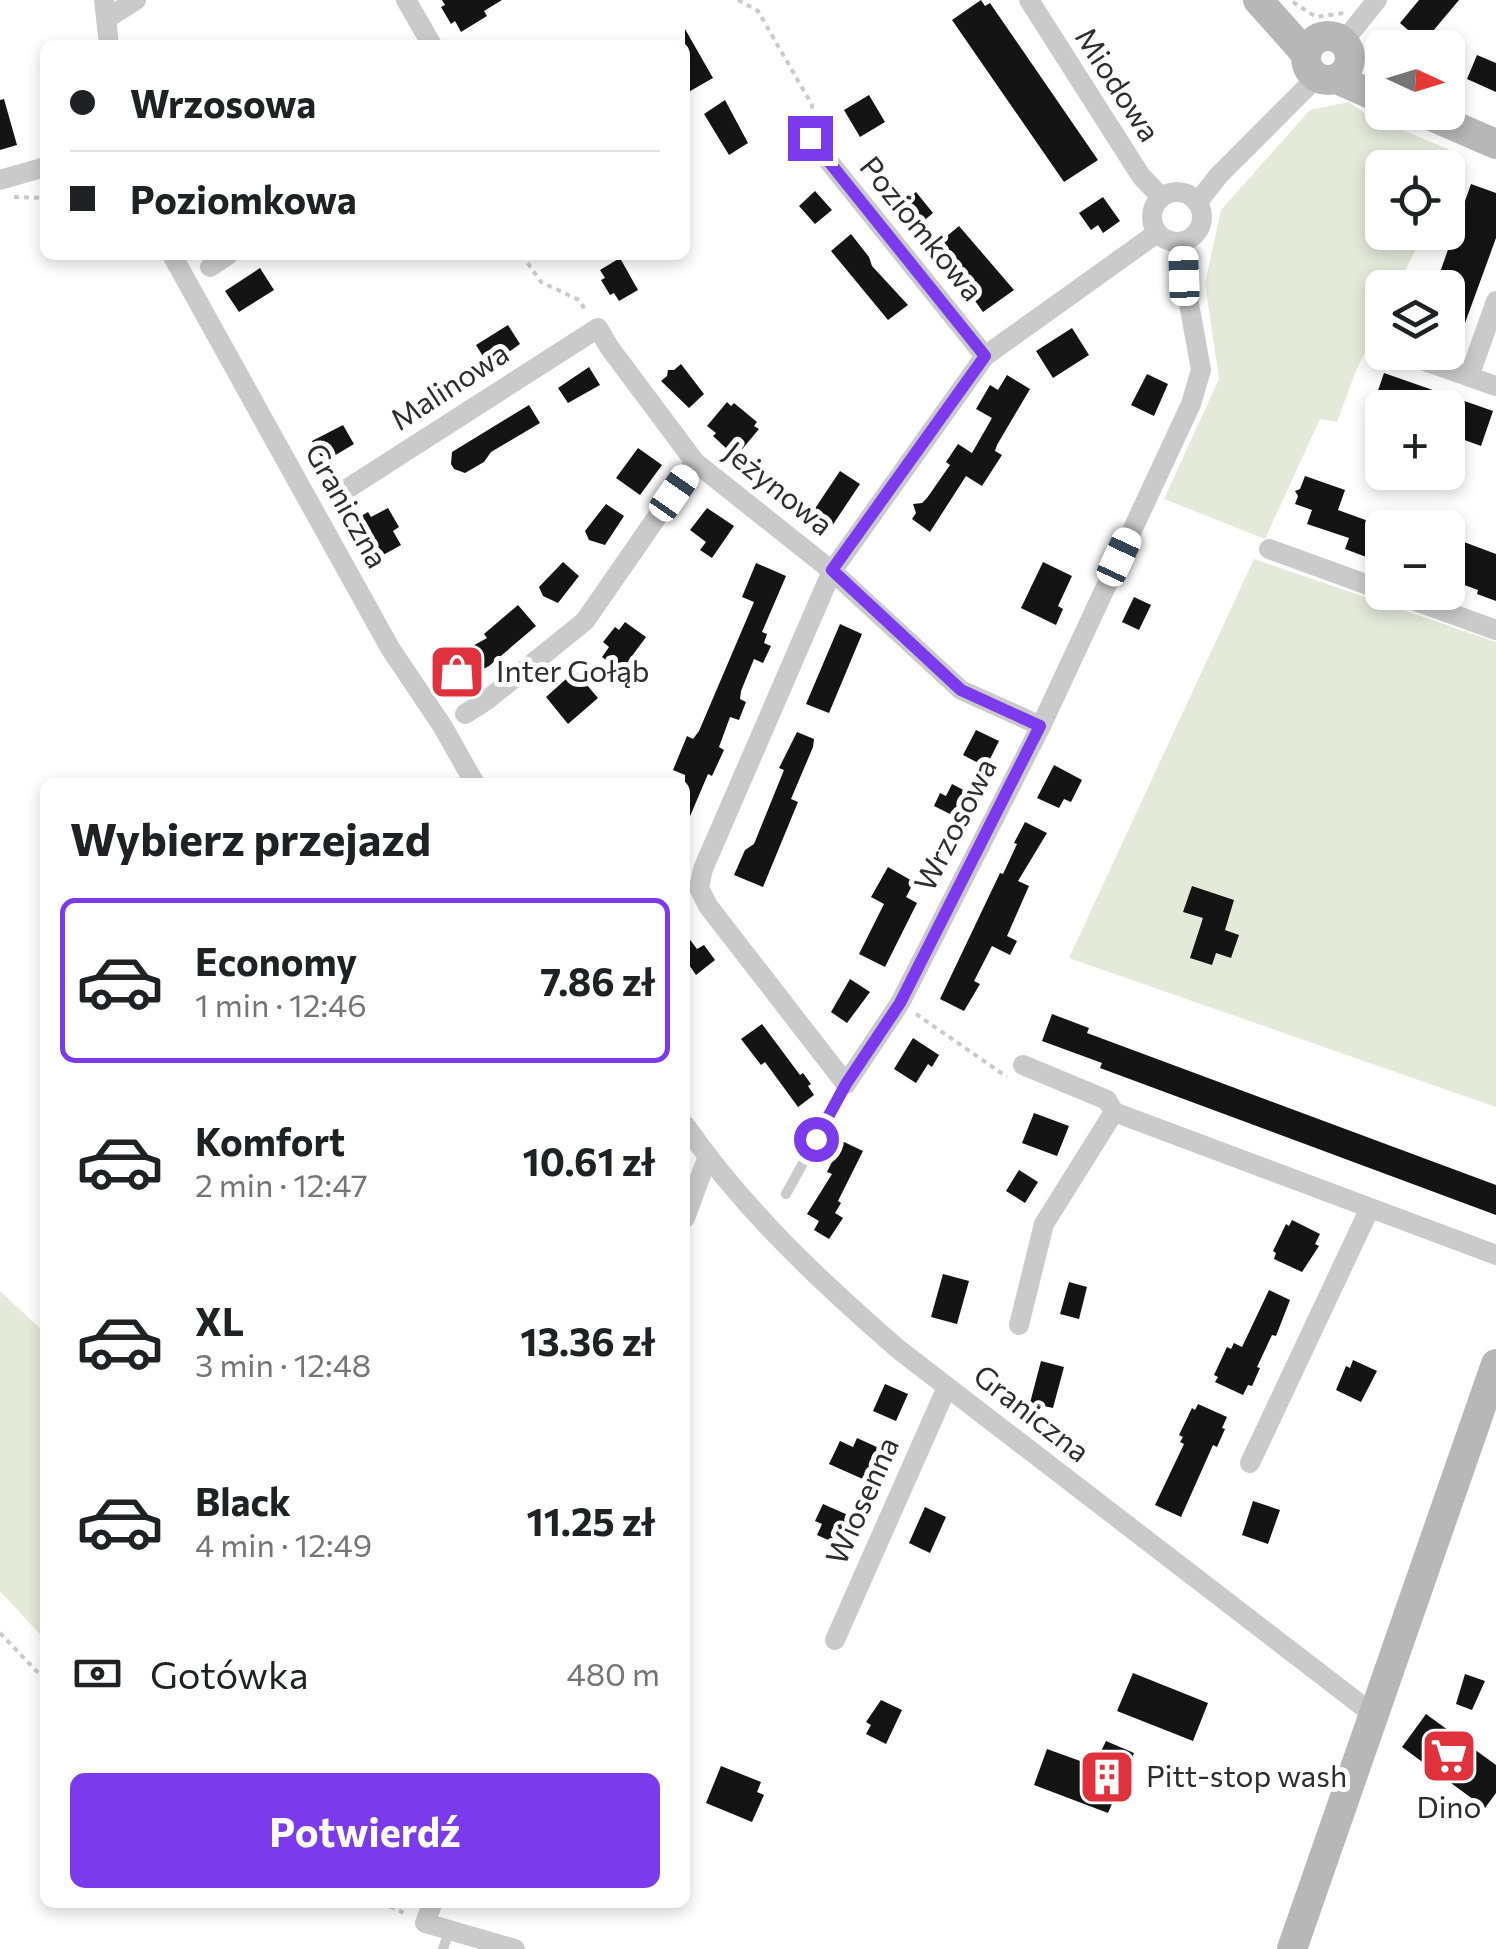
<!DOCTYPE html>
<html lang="pl">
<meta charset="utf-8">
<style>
:root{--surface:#fff;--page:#f6f6f6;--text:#202124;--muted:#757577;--line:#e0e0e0;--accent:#7c3aed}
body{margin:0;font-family:Commissioner,sans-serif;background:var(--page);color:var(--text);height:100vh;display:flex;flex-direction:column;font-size:38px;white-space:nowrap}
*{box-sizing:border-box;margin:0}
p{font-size:32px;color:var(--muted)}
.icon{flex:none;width:55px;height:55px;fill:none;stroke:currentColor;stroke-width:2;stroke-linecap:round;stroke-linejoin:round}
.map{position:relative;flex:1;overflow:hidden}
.sheet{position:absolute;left:40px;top:778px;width:650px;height:1130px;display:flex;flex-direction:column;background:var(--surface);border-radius:15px;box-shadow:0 5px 15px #0003}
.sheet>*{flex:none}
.hud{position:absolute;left:40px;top:40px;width:650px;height:220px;border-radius:15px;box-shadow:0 5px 15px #0003;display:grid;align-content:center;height:220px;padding:0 30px;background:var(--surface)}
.needle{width:65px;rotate:94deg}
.fabs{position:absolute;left:1365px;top:30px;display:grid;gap:20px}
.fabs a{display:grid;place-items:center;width:100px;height:100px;border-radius:15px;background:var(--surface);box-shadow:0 5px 15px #0003;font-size:50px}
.end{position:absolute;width:45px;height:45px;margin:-22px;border:12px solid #7c3aed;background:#fff;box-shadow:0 0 0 5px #fff}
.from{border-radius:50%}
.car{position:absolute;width:30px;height:60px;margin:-30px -15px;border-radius:12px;box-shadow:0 0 8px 2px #0007;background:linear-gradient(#fff 24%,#345 0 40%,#fff 0 76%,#345 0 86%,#fff 0)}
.hud b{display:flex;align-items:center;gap:35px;height:95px;font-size:38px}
.hud b+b{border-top:2px solid var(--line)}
.hud i{width:25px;height:25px;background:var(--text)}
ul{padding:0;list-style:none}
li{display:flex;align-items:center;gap:30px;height:165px;margin:0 20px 15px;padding:0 10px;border:5px solid transparent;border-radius:15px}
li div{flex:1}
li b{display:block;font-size:38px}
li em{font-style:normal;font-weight:700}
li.active{border-color:var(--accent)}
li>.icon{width:90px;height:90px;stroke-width:1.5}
h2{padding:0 30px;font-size:45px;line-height:120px}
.pay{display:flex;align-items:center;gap:25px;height:110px;padding:0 30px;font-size:38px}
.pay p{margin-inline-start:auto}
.primary-button{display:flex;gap:20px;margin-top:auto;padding:20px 30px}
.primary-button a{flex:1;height:115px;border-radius:15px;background:var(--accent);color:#fff;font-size:40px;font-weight:700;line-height:115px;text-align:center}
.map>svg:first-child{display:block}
</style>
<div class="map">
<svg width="1496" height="1949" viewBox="0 0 1496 1949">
<rect width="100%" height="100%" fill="#fff"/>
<path fill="#e3eada" d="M1349,102l18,13 95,40 -14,29v-16h-66v64l42,1 -27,54 -15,1v29l-27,56 -18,49 -17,-3 -55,120 -101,-40 55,-120 -14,-96 16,-73 89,-100z
M1254,559l242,83v465l-427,-149z
M0,1291l45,42v307l-45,-49z"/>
<path fill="#141414" d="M442,0h60l-18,11 3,5 -26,16 -6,-11 -4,3 -10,-17 4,-2z
M981,0l4,6 5,-3 108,157 -34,22 -112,-162z
M1419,0h40l-36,43 -23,-20z
M685,29l28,49 -28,16z
M1477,55l19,8v29l-29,-13z
M869,95l16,27 -25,15 -16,-27z
M4,99l13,46 -17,5v-50z
M725,100l23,43 -19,12 -25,-41z
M1471,184l25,9v45l-43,118 -5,-2v-69l-11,-4z
M815,191l17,19 -17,14 -16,-18z
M916,192l17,21 -19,16 -17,-22z
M1103,197l17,24 -17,12 -5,-8 -7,5 -12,-17z
M959,226l55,64 -31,22 -28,-39 -2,2 -11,-13 9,-8 -10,-13z
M851,234l18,23 3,9 36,39 -20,15 -57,-69z
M620,258l18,32 -19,11 -5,-8 -4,2 -9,-15 4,-2 -5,-8z
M260,268l14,22 -35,22 -14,-21z
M508,325l12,19 -31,22 -13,-21z
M1072,328l17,27 -36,23 -17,-27z
M681,364l23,30 -15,14 -28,-27 6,-5 1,-6h6z
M589,367l11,18 -32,18 -10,-15z
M1384,373l109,38 -12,35 -33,-12v-26h-76z
M1147,374l21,10 -14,32 -23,-11z
M1007,375l23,14 -33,56 -2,6 7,4 -20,31 -16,-10 -36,56 -18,-13 4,-6 -3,-9 9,-1 5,-5 23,-33 -4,-3 12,-18 14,9 20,-35 -16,-9 14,-24 8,5z
M727,402l4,4 3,-3 23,19 -3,4 5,3 -20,24 -9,-8 -3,4 -14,-13 3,-3 -9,-7z
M529,405l11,18 -49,29 -7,10 -19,11 -11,-4 -3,-5 1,-12z
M343,425l11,19 -30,18 -12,-21z
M638,448l24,17 -22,30 -24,-17z
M840,471l20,13 -30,45 -20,-13z
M1305,476l40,14 -7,20 44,16v20l-5,15 -32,-12 4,-11 -42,-14 5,-14 -17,-6 3,-8 -3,-5 5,-2z
M606,504l18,12 -19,29 -16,-5 -4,-9z
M388,508l11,19 -6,4 8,14 -25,14 -22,-39 14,-8 3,5z
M707,508l27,18 -22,32 -12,-8 6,-8 -16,-12z
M1448,536l48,18v47l-19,-7 1,-4 -30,-11z
M563,562l16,14 -21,27 -15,-7 -4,-9z
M1043,562l29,14 -14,30 5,3 -7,16 -35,-17z
M756,563l30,13 -24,56 5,2 -3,9 7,3 -8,17 -9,-4 -13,32 -1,8 6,3 -7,18 -9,-3 -11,30 5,3 -12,26 -4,-2 -23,54v-53l-12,-5 14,-34 6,3 6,-8 55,-129 -12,-5z
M1134,597l17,8 -12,25 -17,-8z
M518,605l18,21 -47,40 -41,23 -13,-22 52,-29 -3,-4z
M625,622l21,15 -25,34 -19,-14 7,-10 -6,-5 12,-15 4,3z
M840,624l22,10 -33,79 -23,-9z
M575,671l23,27 -30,26 -22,-27z
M976,730l23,11 -13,26 -23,-12z
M797,732l17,7 -1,8 -22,52 7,3 -35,85 -29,-12 11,-25 9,-6 30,-74 -5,-2z
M1054,765l28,15 -11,22 -7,-3 -5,9 -22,-10z
M952,784l21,11 -13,24 -26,-13 6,-13 6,3z
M1025,822l22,11 -29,48 11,5 -22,50 10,5 -7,14 -18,-9 -18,35 6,3 -16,27 -24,-12 60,-126 3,1 14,-30 -3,-1z
M888,867l26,15 -8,15 11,6 -32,64 -26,-13 25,-50 -13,-7z
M1192,886l42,14 -9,30 14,5 -8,23 -15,-5 -4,12 -22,-7 13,-40 -20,-6z
M685,933l12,16 7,-4 11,15 -19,15 -11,-16z
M850,979l20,13 -23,31 -16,-11z
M1052,1014l37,14 -2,5 409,152v30l-396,-147 2,-5 -60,-22z
M762,1024l38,51 3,-2 8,11 -3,2 6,9 -16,12 -33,-45 -4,3 -20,-26z
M913,1038l26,17 -7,12 -4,-3 -12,19 -22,-14z
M1034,1113l35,13 -12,30 -35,-13z
M842,1141l21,10 -25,50 3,2 -6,10 8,5 -14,21 -15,-9 5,-9 -12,-7 25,-40 -5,-2z
M1019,1170l19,12 -13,21 -19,-12z
M1292,1220l28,14 -5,10 4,2 -17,26 -28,-13 2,-6 -3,-2 13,-27 3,2z
M943,1274l26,7 -12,43 -26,-7z
M1069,1282l18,5 -8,32 -19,-5z
M1269,1290l21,10 -14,36 -4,-1 -15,32 3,1 -8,18 -4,-1 -5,10 -28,-13 3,-5 -4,-2 13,-28 4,2 3,-6 8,4z
M1353,1360l24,11 -16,31 -25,-12 10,-24 4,2z
M1041,1361l23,6 -11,41 -23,-5z
M885,1384l23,10 -12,27 -23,-10z
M1198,1404l29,13 -5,11 3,1 -8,18 -4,-2 -32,72 -26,-12 29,-61 -4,-2 3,-5 -4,-2 13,-27 3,2z
M857,1438l22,10 -7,16 9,4 -7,16 -45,-20 11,-23 13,6z
M1253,1501l27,9 -12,34 -26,-9z
M823,1504l34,15 -13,28 -27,-12 5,-11 -7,-3z
M925,1507l21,10 -16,36 -21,-10z
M1133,1673l75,30 -15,38 -76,-30z
M1465,1674l20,7 -13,29 -16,-6z
M881,1700l21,10 -16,34 -20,-10 5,-9 -5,-3z
M1426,1714l70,51v28l-11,15 -83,-61z
M1106,1741l28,12 -26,60 -74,-28 13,-36 47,17z
M721,1766l40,16 -4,10 7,3 -12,27 -46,-19z"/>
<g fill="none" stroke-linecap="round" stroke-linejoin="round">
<path stroke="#cacaca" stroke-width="4" stroke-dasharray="5 5" stroke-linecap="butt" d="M738,0l20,11 54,94 -1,14
M1293,2l23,15 28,-4
M1370,38l2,21 10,9
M14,197l31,1
M522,255l19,27 38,18 7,11
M916,1014l91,63
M0,1633l45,47
M381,1902l27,13"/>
<path stroke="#cacaca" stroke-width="10" d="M786,1194l60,-109
M443,1949l6,-18"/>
<path stroke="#cacaca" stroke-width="20" d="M104,0l5,45
M406,0l26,45
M1029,0l112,176 20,21
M106,19l30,-19
M1343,42l34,-42
M810,138l175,218
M0,180l45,-13
M1152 217a25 25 0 1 1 50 0a25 25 0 1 1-50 0Z
M1197,203l22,-28 97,-97
M1157,233l-172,123 -153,215 -129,298 -4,19 9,18 138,178 54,-81 141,-277 150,-322 10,-34 -17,-94 -1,-34
M172,255l218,393 53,79 31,55
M210,267l18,-12
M1402,353l94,33
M1469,377l27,-76
M336,496l262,-168 11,19 86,115 137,109 129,119 80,36
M1269,549l113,41
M1391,592l105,38
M465,714l22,-14 98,-79 110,-159
M1023,1065l84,35 7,12 382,143
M685,1125c59,85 135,156 213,224l476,366
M685,1218l23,-62
M1019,1325l25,-101 70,-112
M1250,1463l119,-253
M835,1640l112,-253
M433,1902l-8,21 90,26"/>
<path stroke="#b7b7b7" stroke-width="30" d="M1258,0l48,54
M1306 58a22 22 0 1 1 44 0a22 22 0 1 1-44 0Z
M1337,79l45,20
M1422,112l74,32
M1292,1949l204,-585"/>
</g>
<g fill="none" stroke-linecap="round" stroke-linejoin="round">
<path stroke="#7c3aed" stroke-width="12" d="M810,138l175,218 -153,214 129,120 79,36 -140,277 -54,81 -30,55"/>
</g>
<defs>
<g id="shop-square" transform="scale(2.875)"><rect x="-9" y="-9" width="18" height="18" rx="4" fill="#e0323c" stroke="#fff"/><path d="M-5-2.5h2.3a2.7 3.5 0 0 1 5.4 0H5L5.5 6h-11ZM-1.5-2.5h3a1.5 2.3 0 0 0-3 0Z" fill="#fff"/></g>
<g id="supermarket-square" transform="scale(2.875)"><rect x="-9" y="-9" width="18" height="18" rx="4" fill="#e0323c" stroke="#fff"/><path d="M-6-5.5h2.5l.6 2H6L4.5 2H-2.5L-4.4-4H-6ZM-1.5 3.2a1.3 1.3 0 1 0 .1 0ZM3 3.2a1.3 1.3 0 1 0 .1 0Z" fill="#fff"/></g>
<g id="building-square" transform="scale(2.875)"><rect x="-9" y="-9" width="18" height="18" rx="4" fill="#e0323c" stroke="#fff"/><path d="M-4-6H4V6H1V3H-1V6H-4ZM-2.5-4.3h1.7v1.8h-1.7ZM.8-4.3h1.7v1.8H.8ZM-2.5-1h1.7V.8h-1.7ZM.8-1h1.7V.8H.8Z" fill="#fff"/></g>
</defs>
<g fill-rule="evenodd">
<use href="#shop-square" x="457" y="672"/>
<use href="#supermarket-square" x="1449" y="1756"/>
<use href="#building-square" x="1107" y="1777"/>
</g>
<g text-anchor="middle" stroke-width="10" stroke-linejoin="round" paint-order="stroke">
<g font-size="30" fill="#2d2d2d" stroke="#fff">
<text transform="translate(1117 85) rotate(57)" y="10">Miodowa</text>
<text transform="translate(921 229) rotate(51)" y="10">Poziomkowa</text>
<text transform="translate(450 387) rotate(-33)" y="10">Malinowa</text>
<text transform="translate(778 489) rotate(39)" y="10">Jeżynowa</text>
<text transform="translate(346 506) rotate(61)" y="10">Graniczna</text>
<text transform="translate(956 825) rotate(-63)" y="10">Wrzosowa</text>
<text transform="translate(1031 1414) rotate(38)" y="10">Graniczna</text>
<text transform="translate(863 1501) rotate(-66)" y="10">Wiosenna</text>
</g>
<g font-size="30" fill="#2d2d2d" stroke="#fff" text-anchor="start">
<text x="496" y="682">Inter Gołąb</text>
<text x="1146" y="1787">Pitt-stop wash</text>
<text x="1449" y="1818" text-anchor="middle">Dino</text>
</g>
</g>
</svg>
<div class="fabs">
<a><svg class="needle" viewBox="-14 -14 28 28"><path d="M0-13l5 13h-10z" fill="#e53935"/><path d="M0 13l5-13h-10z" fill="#757577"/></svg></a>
<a><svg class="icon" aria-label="locate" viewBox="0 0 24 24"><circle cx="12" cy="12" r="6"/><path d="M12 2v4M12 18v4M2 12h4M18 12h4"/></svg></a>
<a><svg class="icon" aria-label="layers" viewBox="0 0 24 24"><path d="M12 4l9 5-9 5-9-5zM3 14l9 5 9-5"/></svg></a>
<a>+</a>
<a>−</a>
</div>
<i class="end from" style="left:816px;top:1139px"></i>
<i class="end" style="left:810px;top:138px"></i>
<i class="car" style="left:1184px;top:276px;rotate:358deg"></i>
<i class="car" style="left:674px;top:493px;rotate:35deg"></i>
<i class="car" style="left:1119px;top:557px;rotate:25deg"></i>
<div class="hud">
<b><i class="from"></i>Wrzosowa</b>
<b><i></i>Poziomkowa</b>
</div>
<section class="sheet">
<h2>Wybierz przejazd</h2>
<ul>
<li class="active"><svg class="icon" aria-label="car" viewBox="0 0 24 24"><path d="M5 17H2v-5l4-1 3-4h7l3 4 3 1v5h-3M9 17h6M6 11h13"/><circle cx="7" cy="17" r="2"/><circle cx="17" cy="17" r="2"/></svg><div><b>Economy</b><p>1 min · 12:46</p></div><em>7.86 zł</em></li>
<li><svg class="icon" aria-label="car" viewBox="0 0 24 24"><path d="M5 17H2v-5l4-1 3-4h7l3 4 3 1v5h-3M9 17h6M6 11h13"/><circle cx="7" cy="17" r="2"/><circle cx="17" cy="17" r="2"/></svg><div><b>Komfort</b><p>2 min · 12:47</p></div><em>10.61 zł</em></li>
<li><svg class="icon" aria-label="car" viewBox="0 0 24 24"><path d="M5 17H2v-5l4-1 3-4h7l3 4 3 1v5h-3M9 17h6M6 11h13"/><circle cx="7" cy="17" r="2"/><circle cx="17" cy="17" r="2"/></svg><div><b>XL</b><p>3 min · 12:48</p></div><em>13.36 zł</em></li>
<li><svg class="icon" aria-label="car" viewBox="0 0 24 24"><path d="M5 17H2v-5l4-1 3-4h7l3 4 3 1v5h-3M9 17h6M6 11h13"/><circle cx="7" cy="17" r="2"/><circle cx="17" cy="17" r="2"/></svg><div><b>Black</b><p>4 min · 12:49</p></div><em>11.25 zł</em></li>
</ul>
<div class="pay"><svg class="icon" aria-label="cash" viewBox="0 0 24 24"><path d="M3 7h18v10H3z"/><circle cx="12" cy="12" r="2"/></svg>Gotówka<p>480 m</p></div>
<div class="primary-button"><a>Potwierdź</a></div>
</section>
</div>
